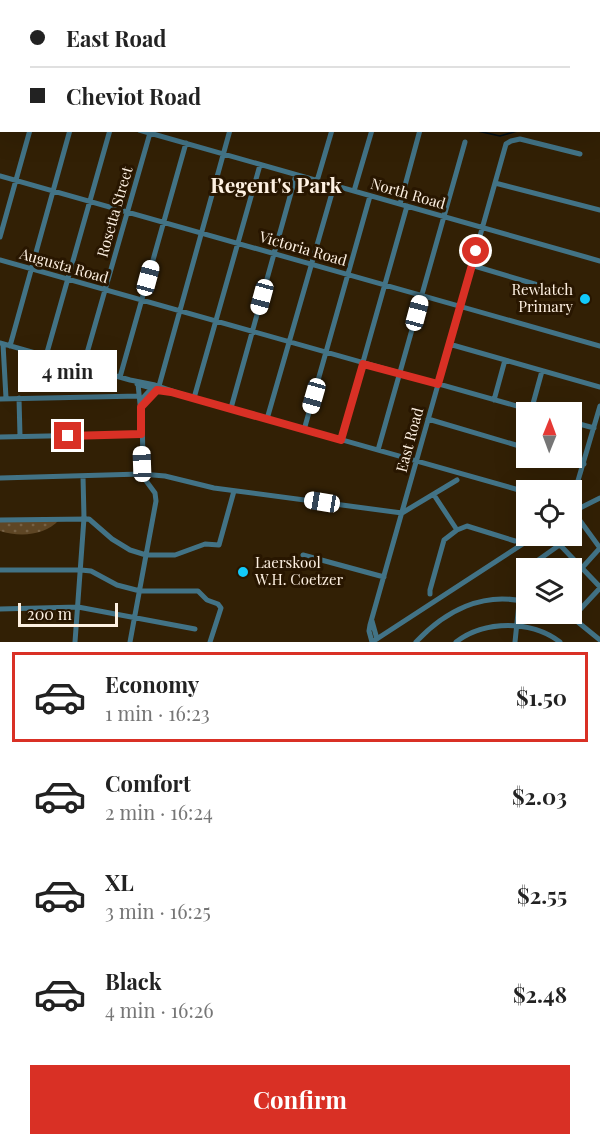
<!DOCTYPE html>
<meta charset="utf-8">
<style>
:root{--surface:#fff;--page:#f2f2f2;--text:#222;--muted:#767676;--line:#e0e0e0;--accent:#d93025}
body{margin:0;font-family:"Playfair Display",serif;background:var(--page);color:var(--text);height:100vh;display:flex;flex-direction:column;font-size:22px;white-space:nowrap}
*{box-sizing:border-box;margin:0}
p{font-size:20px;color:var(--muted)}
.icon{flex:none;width:33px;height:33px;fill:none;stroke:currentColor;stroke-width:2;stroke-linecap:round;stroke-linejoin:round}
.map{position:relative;height:642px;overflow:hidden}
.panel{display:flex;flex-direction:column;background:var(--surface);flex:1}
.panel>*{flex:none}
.guide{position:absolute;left:0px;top:0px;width:600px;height:132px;box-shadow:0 6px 24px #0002;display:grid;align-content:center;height:132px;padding:0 30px;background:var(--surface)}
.needle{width:39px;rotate:1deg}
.buttons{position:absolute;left:516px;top:402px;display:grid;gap:12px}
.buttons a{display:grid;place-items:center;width:66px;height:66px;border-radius:0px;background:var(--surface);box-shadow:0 6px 24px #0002;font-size:30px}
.scale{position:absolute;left:18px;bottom:15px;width:100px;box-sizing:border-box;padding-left:6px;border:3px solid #fef1e2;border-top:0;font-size:16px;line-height:21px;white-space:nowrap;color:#fef1e2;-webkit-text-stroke:4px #281600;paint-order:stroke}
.end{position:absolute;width:27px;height:27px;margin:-14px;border:8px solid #d93025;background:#fff;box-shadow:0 0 0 3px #fff}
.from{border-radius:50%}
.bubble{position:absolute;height:42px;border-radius:0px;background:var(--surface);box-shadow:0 6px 24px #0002;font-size:20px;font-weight:700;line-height:42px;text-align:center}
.car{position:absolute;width:18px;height:36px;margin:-18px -9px;border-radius:8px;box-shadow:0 0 4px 2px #0007;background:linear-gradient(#fff 24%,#345 0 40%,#fff 0 76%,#345 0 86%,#fff 0)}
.guide b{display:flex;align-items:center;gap:21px;height:57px;font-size:22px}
.guide b+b{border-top:2px solid var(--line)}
.guide i{width:15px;height:15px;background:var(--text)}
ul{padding:10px 0 0;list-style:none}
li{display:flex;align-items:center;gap:18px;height:90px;margin:0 12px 9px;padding:0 18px;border:3px solid transparent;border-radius:0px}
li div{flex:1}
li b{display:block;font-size:22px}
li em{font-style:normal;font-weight:700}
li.active{border-color:var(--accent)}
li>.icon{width:54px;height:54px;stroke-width:1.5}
.primary-button{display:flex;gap:12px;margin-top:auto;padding:12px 30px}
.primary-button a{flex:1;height:69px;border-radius:0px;background:var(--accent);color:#fff;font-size:24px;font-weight:700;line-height:69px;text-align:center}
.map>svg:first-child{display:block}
</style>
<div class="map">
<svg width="600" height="642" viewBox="0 0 600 642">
<defs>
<pattern id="grass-dots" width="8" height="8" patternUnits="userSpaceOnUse" patternTransform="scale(1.5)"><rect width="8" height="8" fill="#5e4625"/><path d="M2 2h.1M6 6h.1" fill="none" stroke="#766144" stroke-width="1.8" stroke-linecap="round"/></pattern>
</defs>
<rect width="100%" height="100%" fill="#322005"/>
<path fill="url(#grass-dots)" d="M59,520c-14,16 -40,17 -59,11v-9z"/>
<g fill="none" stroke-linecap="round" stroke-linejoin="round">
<path stroke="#000c13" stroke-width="1.5" d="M598,127h2
M473,130l27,6 21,-6"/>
<path stroke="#427386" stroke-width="5" d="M57,0l2,2
M125,0l6,2
M27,2l2,-2
M0,23l2,-2
M0,42l2,1
M0,95l1,-4
M139,130l461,131
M0,176l600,170
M317,181l15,-51
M495,183l105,27
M354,191l18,-61
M400,204l20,-74
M0,237l30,-107
M0,260l538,152
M471,265l94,28
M0,343l130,37 25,5 32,11 339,96
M3,344l3,54
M449,344l151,43
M10,346l60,-216
M46,356l64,-226
M83,367l67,-234
M120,377l66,-234
M137,384l22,6
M138,384c3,30 7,61 3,90
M19,398l1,38
M194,398l66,-233
M0,399l139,-3
M494,400l11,-40
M140,401l13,-14
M141,407l18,-21 71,-256
M231,408l65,-233
M531,411l11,-40
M267,419l67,-233
M428,419l98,29
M572,422l22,6
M304,430l66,-234
M0,437l141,-3
M341,440l66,-234
M378,450l87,-308
M561,458l23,6
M0,478l141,-4 24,2 49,12 188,25 55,-33
M434,495l23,35
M572,501l28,-95
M573,511l27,37
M572,512l28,-14
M0,520l89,-1 23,20 18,11 16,5h29l30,-11 14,1 15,-54
M303,555l81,22
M527,568l31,-22h3l39,41
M0,570h81l10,1 26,14 23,6h58l9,9 11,4 3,4 -11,34
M572,579l28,-31
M430,594v-4l14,-50 13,-10 10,-4 48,15
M0,609l78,-2 117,22
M568,614l32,26
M574,616l26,-28
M372,621l5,18
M75,642l9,-124 -1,-42
M130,642l26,-141 -1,-8 -14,-19
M372,642l-3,-11 1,-6 136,-481 5,-3 9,-2 60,15
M372,642l163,-106
M416,642c29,-31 67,-51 110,-40
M456,642c29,-22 75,-22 104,0
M515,642l7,-68 4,-5"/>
<path stroke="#53c4ea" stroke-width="6" d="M543,0l1,2
M551,0l1,2
M598,58l2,2"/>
<path stroke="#95ddf8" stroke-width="8" d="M186,0l2,2
M196,0l2,2
M598,21l2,-1
M598,76l2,-1"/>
<path stroke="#53c4ea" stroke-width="6" d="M598,68l2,2"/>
</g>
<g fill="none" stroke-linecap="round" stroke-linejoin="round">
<path stroke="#d93025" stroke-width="8" d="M68,436l73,-2v-27l16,-17 14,2 170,48 22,-76 75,20 38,-133"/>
</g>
<g fill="#12cafb" stroke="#281600" stroke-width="2">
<circle cx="585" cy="299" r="6"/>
<circle cx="243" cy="572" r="6"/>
</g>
<g text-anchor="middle" stroke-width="6" stroke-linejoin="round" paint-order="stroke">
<g font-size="15" fill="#fef1e2" stroke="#281600">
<text transform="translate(408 194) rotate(16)" y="5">North Road</text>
<text transform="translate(115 212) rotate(-74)" y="5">Rosetta Street</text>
<text transform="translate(303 249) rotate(16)" y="5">Victoria Road</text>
<text transform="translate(64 266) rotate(16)" y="5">Augusta Road</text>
<text transform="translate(410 440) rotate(-75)" y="5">East Road</text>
</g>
<g font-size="15" fill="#fef1e2" stroke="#281600" text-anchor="end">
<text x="573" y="295">Rewlatch<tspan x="573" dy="17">Primary</tspan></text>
<text x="255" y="568" text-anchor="start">Laerskool<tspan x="255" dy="17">W.H. Coetzer</tspan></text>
</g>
<g font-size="21" font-weight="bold" fill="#fef1e2" stroke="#281600">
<text x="276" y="193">Regent's Park</text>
</g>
</g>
</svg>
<div class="buttons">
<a><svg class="needle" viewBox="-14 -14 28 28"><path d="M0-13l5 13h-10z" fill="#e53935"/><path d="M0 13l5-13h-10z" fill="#767676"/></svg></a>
<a><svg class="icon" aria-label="locate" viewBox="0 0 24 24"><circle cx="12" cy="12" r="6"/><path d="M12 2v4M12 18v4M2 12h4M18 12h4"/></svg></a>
<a><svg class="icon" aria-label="layers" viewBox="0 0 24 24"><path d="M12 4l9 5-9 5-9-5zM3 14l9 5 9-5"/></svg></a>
</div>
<div class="scale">200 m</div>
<i class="end from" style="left:476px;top:251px"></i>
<i class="end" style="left:68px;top:436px"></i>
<div class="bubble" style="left:18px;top:350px;width:99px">4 min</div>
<i class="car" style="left:148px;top:278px;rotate:15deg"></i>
<i class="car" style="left:262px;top:297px;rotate:195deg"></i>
<i class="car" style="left:417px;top:313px;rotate:15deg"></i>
<i class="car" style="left:314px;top:396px;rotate:196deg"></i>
<i class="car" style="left:142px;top:464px;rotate:358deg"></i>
<i class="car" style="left:322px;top:502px;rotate:279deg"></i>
<div class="guide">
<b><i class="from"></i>East Road</b>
<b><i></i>Cheviot Road</b>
</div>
</div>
<section class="panel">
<ul>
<li class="active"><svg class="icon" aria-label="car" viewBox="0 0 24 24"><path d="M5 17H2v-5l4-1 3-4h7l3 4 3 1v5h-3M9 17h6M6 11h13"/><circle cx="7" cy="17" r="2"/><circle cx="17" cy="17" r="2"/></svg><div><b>Economy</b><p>1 min · 16:23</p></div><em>$1.50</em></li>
<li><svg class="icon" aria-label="car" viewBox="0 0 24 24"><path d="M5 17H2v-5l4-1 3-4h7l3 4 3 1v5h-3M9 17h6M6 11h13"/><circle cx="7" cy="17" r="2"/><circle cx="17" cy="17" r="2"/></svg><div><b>Comfort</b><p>2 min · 16:24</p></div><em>$2.03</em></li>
<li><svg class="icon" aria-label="car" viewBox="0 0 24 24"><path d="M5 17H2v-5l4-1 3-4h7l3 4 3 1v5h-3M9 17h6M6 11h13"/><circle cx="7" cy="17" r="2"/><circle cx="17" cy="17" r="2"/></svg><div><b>XL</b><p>3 min · 16:25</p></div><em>$2.55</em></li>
<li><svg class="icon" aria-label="car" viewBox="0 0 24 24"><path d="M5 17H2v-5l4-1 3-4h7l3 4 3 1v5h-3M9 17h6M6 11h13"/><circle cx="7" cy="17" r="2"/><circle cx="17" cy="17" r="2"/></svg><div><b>Black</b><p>4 min · 16:26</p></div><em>$2.48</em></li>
</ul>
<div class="primary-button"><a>Confirm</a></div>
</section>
